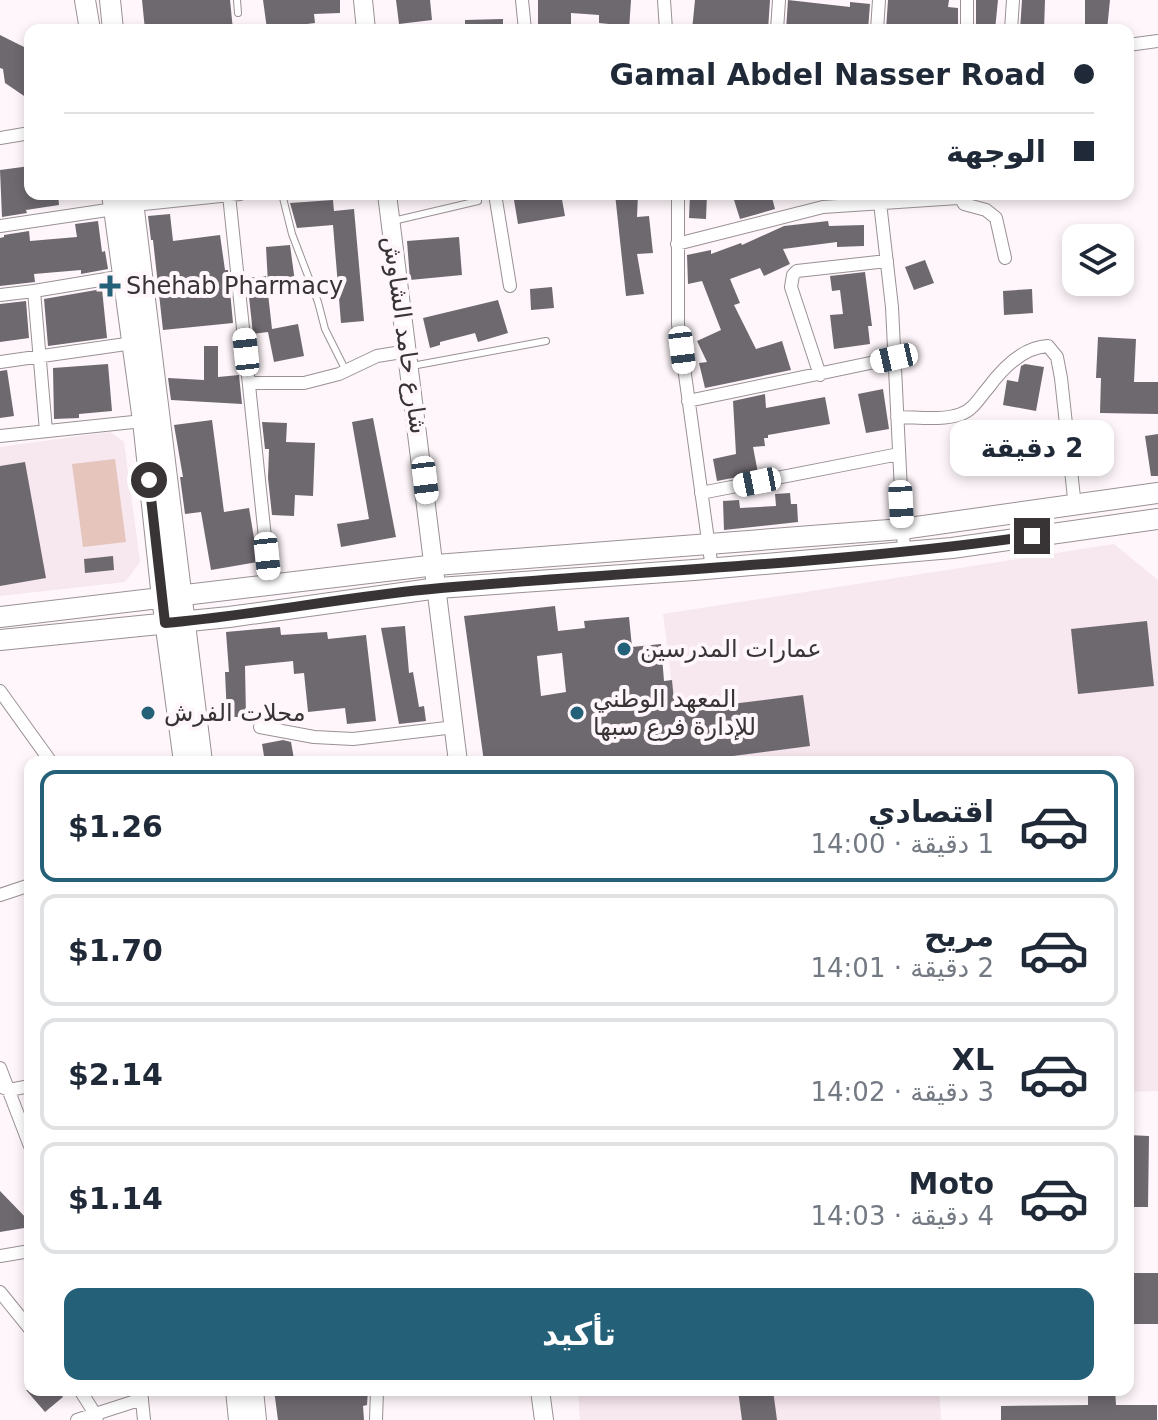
<!DOCTYPE html>
<html lang="ar">
<meta charset="utf-8">
<style>
:root{--surface:#fff;--page:#f2f2f3;--text:#1f2937;--muted:#747a83;--line:#e0e1e3;--accent:#256079}
body{margin:0;font-family:"DejaVu Sans","Noto Naskh Arabic",sans-serif;background:var(--page);color:var(--text);direction:rtl;height:100vh;display:flex;flex-direction:column;font-size:30px;white-space:nowrap}
*{box-sizing:border-box;margin:0}
p{font-size:26px;color:var(--muted)}
.icon{flex:none;width:44px;height:44px;fill:none;stroke:currentColor;stroke-width:2;stroke-linecap:round;stroke-linejoin:round}
.map{position:relative;flex:1;overflow:hidden;direction:ltr}
.panel{position:absolute;left:24px;top:756px;width:1110px;height:640px;display:flex;flex-direction:column;background:var(--surface);border-radius:16px;box-shadow:0 4px 12px #0003;direction:rtl}
.panel>*{flex:none}
.top-card{position:absolute;left:24px;top:24px;width:1110px;height:176px;border-radius:16px;box-shadow:0 4px 12px #0003;direction:rtl;display:grid;align-content:center;height:176px;padding:0 40px;background:var(--surface)}
.buttons{position:absolute;left:1062px;top:224px;display:grid;gap:16px}
.buttons a{display:grid;place-items:center;width:72px;height:72px;border-radius:16px;background:var(--surface);box-shadow:0 4px 12px #0003;font-size:40px}
.end{position:absolute;width:36px;height:36px;margin:-18px;border:10px solid #383436;background:#fff;box-shadow:0 0 0 4px #fff}
.from{border-radius:50%}
.bubble{position:absolute;height:56px;border-radius:16px;background:var(--surface);box-shadow:0 4px 12px #0003;font-size:26px;font-weight:700;line-height:56px;text-align:center;direction:rtl}
.car{position:absolute;width:24px;height:48px;margin:-24px -12px;border-radius:10px;box-shadow:0 0 6px 2px #0007;background:linear-gradient(#fff 24%,#345 0 40%,#fff 0 76%,#345 0 86%,#fff 0)}
.top-card b{display:flex;align-items:center;gap:28px;height:76px;font-size:30px}
.top-card b+b{border-top:2px solid var(--line)}
.top-card i{width:20px;height:20px;background:var(--text)}
ul{padding:14px 0 0;list-style:none}
li{display:flex;align-items:center;gap:24px;height:112px;margin:0 16px 12px;padding:0 24px;border:4px solid var(--line);border-radius:16px}
li div{flex:1}
li b{display:block;font-size:30px}
li em{font-style:normal;font-weight:700}
li.on{border-color:var(--accent)}
li>.icon{width:72px;height:72px;stroke-width:1.5}
.cta{display:flex;gap:16px;margin-top:auto;padding:16px 40px}
.cta a{flex:1;height:92px;border-radius:16px;background:var(--accent);color:#fff;font-size:32px;font-weight:700;line-height:92px;text-align:center}
.map>svg:first-child{display:block}
</style>
<div class="map">
<svg width="1158" height="1420" viewBox="0 0 1158 1420">
<rect width="100%" height="100%" fill="#fef6fa"/>
<path fill="#f7e7ee" d="M110,432l14,10 16,120 -15,20 -125,14v-149z
M1114,544l44,36v511l-30,1v-330h-446l-19,-148z
M578,1390h361l2,30h-361z"/>
<path fill="#e5c5bc" d="M115,459l11,83 -43,5 -11,-83z"/>
<path fill="#6e696f" fill-rule="evenodd" d="M142,0h88l3,30h-88z
M263,0h77v13l-26,1 1,9 -48,6z
M396,0h34l2,20 -33,4z
M538,0h93l-2,30h-20v-6l-10,-1v-8l-28,-2v17h-33z
M695,0h75l-2,30h-76z
M788,0l62,7v-5l20,2 -2,26h-82z
M888,0h61l-1,7 10,1v22h-72z
M976,0h22l-3,30h-19z
M1022,0h23l-1,30h-24z
M1085,0h25l-3,30h-22z
M503,19v11h-38v-10z
M0,35l30,15v50l-25,-17 -2,-14 -3,-1z
M30,166v28h28l1,11 -33,5 1,3 -25,4 -2,-47z
M513,194h48l4,22 -47,8z
M615,194h23l-1,23 12,-1 4,37 -16,1 7,40 -18,2z
M690,194h17l-1,25 -17,-1z
M756,194h15l4,15 -35,10 -6,-19z
M333,200l1,11 20,-2 10,112 -23,2 -8,-98 -36,3 -7,-25z
M170,214l3,27 47,-6 5,35h3l5,53 -70,7 -10,-90h-2l-3,-24z
M98,221l4,31 3,-1 3,18 -27,5v-4l-47,4 1,8 -35,4v-48l4,-1v-2l25,-4 1,10 47,-4 -2,-13z
M828,221l1,5 35,-1v21l-27,1v-5l-54,7 7,15 -26,12 -4,-8 -30,11 10,24 -6,2 22,44 26,-8 9,29 -86,18 -6,-25 8,-1 -10,-21 24,-11 -19,-49 -14,3 -1,-29 24,-5v4l30,-11 1,2 42,-19z
M459,237l3,38 -52,5 -3,-39z
M290,245l5,37 -27,2 -2,-37z
M925,260l9,23 -20,7 -9,-23z
M865,272l7,54h-4l2,18 -36,5 -4,-34 13,-1 -3,-24 -8,1 -2,-15z
M266,276l6,53 26,-5 6,32 -30,6 -6,-30 -15,2 -6,-56z
M552,287l2,21 -23,2 -1,-21z
M102,289l5,49 -59,8 -4,-47z
M1032,289l1,24 -29,2 -1,-24z
M498,300l10,33 -30,9 -3,-9 -35,9v3l-10,3 -7,-30z
M26,301l3,37 -29,4v-38z
M1098,337l38,2 -2,43h24v32l-58,-1 1,-35h-5z
M204,346h14v31l21,-2 3,29 -71,-4 -3,-22 36,2z
M108,364l4,47 -33,3v4l-25,1 -1,-51z
M1025,364l19,3 -8,44 -33,-6 4,-25 11,2 3,-16z
M7,370l7,46 -14,2v-47z
M883,389l6,40 -23,4 -8,-39z
M765,394l1,14 59,-11 5,27 -62,11v3h-4l1,8 -12,1 5,26 -41,8 -4,-22 23,-5 -3,-53z
M373,418l23,119 -55,10 -4,-23 32,-5 -17,-97z
M212,420l12,92 25,-4 9,54 -47,8 -10,-58 -16,2 -5,-37h3l-9,-52z
M262,422l25,1 -1,19 29,1 -2,53 -18,-1 -1,21 -22,-1 -4,-37 1,-29h-4z
M1158,434v42h-7l-6,-40z
M25,462l21,116 -46,8v-120z
M790,493l1,11h6l1,18 -74,8 -1,-29 16,-1 1,8 36,-2 -1,-12z
M113,556l1,14 -29,3 -1,-14z
M555,606l3,25 27,-3 -1,-7 45,-4 3,30 29,-3 3,37 8,-1 3,31 128,-16 7,51 -123,16h-203l-20,-146zM562,653l4,39 -25,4 -4,-40z
M1147,621l7,65 -76,8 -7,-65z
M405,626l4,47 4,-1 6,35 5,-1 2,15 -27,3 -18,-96z
M280,627l1,8 46,-3 1,7 38,-4 10,86 -29,3 -2,-16 -37,4 -4,-39 -10,1 -1,-13 -48,5 1,51h-19l-2,-45h4l-3,-40z
M283,740l8,2 3,17 -29,3 -3,-18z
M1128,1135l21,1 -1,71h-20z
M0,1191l30,31v5l-30,5z
M1128,1273h30v51h-30z
M26,1390h31l6,7 -18,15z
M274,1390h94l-1,15 -4,1 1,14h-86z
M738,1390h35l4,30h-35z
M1088,1390h27l1,15h41v15h-156v-14l87,-1z"/>
<g fill="none" stroke-linecap="round" stroke-linejoin="round">
<g stroke="#999194" stroke-width="8">
<path id="lane" d="M237,0l1,13
M282,194l10,40 26,68 7,27 21,42
M393,221l85,-20
M412,366l134,-25"/>
</g>
<g stroke="#999194" stroke-width="14">
<path id="street" d="M522,0l3,30
M664,0l2,30
M777,30l2,-30
M877,30l2,-30
M967,30v-30
M1011,30l2,-30
M1128,45l30,-4
M0,138l30,-5
M495,194l15,92
M678,194v130l34,245
M879,194l13,113 12,245
M958,194l6,10 22,6 10,8 9,40
M229,195l41,390
M134,205l106,-11
M0,226l114,-17
M677,244l146,-37 135,-9
M34,291l90,-15
M0,295l34,-4 12,140
M0,362l133,-19
M820,375l-29,-88 2,-12 4,-4 90,-10
M249,383h55l35,-9 38,-18 31,-5
M688,401l206,-43
M897,417c20,0 45,4 64,-3 12,-4 19,-17 27,-26 14,-19 35,-41 60,-42l9,11 4,21 14,129
M0,436l143,-15
M701,493l198,-39
M0,691l51,71
M260,727l54,10 39,2 102,-12
M0,895l30,-10
M0,1068l30,78
M2,1087l7,3 21,-4
M0,1256l30,-5
M0,1292l30,37
M80,1390l17,27
M141,1390l3,30
M77,1420l65,-21
M376,1420l1,-30"/>
</g>
<g stroke="#999194" stroke-width="20">
<path id="secondary" d="M363,0l3,30
M387,194l71,568
M540,1390l4,30"/>
</g>
<g stroke="#999194" stroke-width="22">
<path id="primary" d="M85,0l5,30
M110,0l3,30
M112,194l31,227 19,177 22,164
M132,194l70,568
M0,617l436,-52 466,-36 256,-36
M0,640l229,-23 209,-29 256,-18 258,-22 206,-29
M236,1390l3,30
M253,1390l3,30"/>
</g>
<use href="#lane" stroke="#fff" stroke-width="6"/>
<use href="#street" stroke="#fff" stroke-width="12"/>
<use href="#secondary" stroke="#fff" stroke-width="18"/>
<use href="#primary" stroke="#fff" stroke-width="20"/>
</g>
<g fill="none" stroke-linecap="round" stroke-linejoin="round">
<path stroke="#383436" stroke-width="10" d="M149,480l16,143c93,-8 184,-27 276,-35 197,-17 395,-24 591,-52"/>
</g>
<g fill="#256079" stroke="#fef6fa" stroke-width="3">
<path d="M106 274h8v8h8v8h-8v8h-8v-8h-8v-8h8z"/>
<circle cx="624" cy="649" r="8"/>
<circle cx="148" cy="713" r="8"/>
<circle cx="577" cy="713" r="8"/>
</g>
<g text-anchor="middle" stroke-width="8" stroke-linejoin="round" paint-order="stroke">
<g font-size="24" fill="#383436" stroke="#fef6fa" text-anchor="start">
<text x="126" y="294">Shehab Pharmacy</text>
<text x="640" y="657">عمارات المدرسين</text>
<text x="593" y="707">المعهد الوطني<tspan x="593" dy="28">للإدارة فرع سبها</tspan></text>
<text x="164" y="721">محلات الفرش</text>
</g>
<g font-size="24" fill="#383436" stroke="#fef6fa">
<text transform="translate(405 335) rotate(82)" y="8">شارع حامد الشاوش</text>
</g>
</g>
</svg>
<div class="buttons">
<a><svg class="icon" aria-label="layers" viewBox="0 0 24 24"><path d="M12 4l9 5-9 5-9-5zM3 14l9 5 9-5"/></svg></a>
</div>
<i class="end from" style="left:149px;top:480px"></i>
<i class="end" style="left:1032px;top:536px"></i>
<div class="bubble" style="left:950px;top:420px;width:164px">2 دقيقة</div>
<i class="car" style="left:682px;top:350px;rotate:173deg"></i>
<i class="car" style="left:246px;top:352px;rotate:354deg"></i>
<i class="car" style="left:894px;top:358px;rotate:257deg"></i>
<i class="car" style="left:425px;top:480px;rotate:173deg"></i>
<i class="car" style="left:757px;top:482px;rotate:259deg"></i>
<i class="car" style="left:901px;top:504px;rotate:177deg"></i>
<i class="car" style="left:267px;top:556px;rotate:174deg"></i>
<div class="top-card">
<b><i class="from"></i>Gamal Abdel Nasser Road</b>
<b><i></i>الوجهة</b>
</div>
<section class="panel">
<ul>
<li class="on"><svg class="icon" aria-label="car" viewBox="0 0 24 24"><path d="M5 17H2v-5l4-1 3-4h7l3 4 3 1v5h-3M9 17h6M6 11h13"/><circle cx="7" cy="17" r="2"/><circle cx="17" cy="17" r="2"/></svg><div><b>اقتصادي</b><p>1 دقيقة · 14:00</p></div><em>$1.26</em></li>
<li><svg class="icon" aria-label="car" viewBox="0 0 24 24"><path d="M5 17H2v-5l4-1 3-4h7l3 4 3 1v5h-3M9 17h6M6 11h13"/><circle cx="7" cy="17" r="2"/><circle cx="17" cy="17" r="2"/></svg><div><b>مريح</b><p>2 دقيقة · 14:01</p></div><em>$1.70</em></li>
<li><svg class="icon" aria-label="car" viewBox="0 0 24 24"><path d="M5 17H2v-5l4-1 3-4h7l3 4 3 1v5h-3M9 17h6M6 11h13"/><circle cx="7" cy="17" r="2"/><circle cx="17" cy="17" r="2"/></svg><div><b>XL</b><p>3 دقيقة · 14:02</p></div><em>$2.14</em></li>
<li><svg class="icon" aria-label="car" viewBox="0 0 24 24"><path d="M5 17H2v-5l4-1 3-4h7l3 4 3 1v5h-3M9 17h6M6 11h13"/><circle cx="7" cy="17" r="2"/><circle cx="17" cy="17" r="2"/></svg><div><b>Moto</b><p>4 دقيقة · 14:03</p></div><em>$1.14</em></li>
</ul>
<div class="cta"><a>تأكيد</a></div>
</section>
</div>
